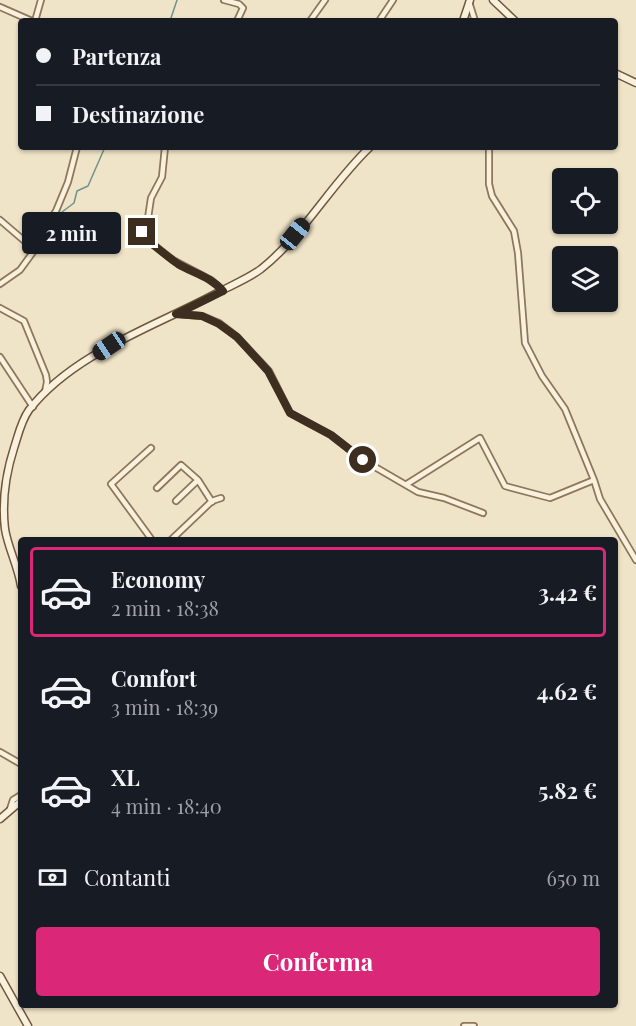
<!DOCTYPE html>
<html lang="it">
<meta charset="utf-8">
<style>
:root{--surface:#171b24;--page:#20242c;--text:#f1f3f6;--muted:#9ea1a6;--line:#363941;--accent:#db2777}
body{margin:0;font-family:"Playfair Display",serif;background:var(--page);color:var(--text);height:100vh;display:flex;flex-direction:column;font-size:22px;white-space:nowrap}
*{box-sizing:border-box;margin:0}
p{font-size:20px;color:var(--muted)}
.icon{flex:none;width:33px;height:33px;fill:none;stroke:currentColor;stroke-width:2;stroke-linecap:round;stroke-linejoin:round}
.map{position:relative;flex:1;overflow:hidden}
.side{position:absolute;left:18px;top:537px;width:600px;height:471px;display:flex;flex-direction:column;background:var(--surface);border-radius:6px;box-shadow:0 2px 4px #0004}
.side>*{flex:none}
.banner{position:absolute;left:18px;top:18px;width:600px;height:132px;border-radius:6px;box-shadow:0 2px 4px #0004;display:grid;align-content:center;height:132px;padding:0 18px;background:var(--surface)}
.buttons{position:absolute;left:552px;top:168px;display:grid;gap:12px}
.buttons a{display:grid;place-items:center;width:66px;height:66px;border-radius:6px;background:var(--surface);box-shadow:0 2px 4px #0004;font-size:30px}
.end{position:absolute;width:27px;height:27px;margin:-14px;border:8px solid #3d2e20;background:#fff;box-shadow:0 0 0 3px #fff}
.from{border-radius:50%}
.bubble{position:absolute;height:42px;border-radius:6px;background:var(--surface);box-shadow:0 2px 4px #0004;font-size:20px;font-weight:700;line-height:42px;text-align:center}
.car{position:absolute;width:18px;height:36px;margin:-18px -9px;border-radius:8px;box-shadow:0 0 4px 2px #0007;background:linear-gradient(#222 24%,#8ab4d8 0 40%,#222 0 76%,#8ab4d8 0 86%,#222 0)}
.banner b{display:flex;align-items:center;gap:21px;height:57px;font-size:22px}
.banner b+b{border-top:2px solid var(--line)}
.banner i{width:15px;height:15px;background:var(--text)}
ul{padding:10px 0 0;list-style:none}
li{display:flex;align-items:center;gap:18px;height:90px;margin:0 12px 9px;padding:0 6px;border:3px solid transparent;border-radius:6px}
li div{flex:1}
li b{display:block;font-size:22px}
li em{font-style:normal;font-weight:700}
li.active{border-color:var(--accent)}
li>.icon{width:54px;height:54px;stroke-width:1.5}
.pay{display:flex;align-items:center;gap:15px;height:66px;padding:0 18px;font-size:22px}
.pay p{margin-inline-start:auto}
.action{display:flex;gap:12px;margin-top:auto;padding:12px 18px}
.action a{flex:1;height:69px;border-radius:6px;background:var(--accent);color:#fff;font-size:24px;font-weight:700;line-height:69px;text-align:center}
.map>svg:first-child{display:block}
</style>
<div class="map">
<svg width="636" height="1026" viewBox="0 0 636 1026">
<rect width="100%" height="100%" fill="#f0e4c8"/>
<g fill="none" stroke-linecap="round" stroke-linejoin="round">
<path stroke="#6f938a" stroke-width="1.5" d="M170,21l7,-21
M54,218l20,-15 3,-12 11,-5 17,-39"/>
<g stroke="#8d765c" stroke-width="8">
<path id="street" d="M224,0l15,4 4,4 -6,13
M469,2l6,19
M0,7l32,14
M35,21l6,-21
M310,21l15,-21
M379,21l14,-21
M165,147l-3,30 -11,21 -3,20 -6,18 31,24 38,20 12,11
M489,147v37l3,12 22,35 4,22 7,90 17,33 23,33 29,71 6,19 36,61
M0,220l28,24 8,-2 20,-31 12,-29 9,-35
M0,284l20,-14 16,-22
M0,308l24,13 22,54 1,7 -2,10
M176,314l26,2 17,7 18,14 32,34 21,42 41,22 32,25 55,32 26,6 39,15
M0,357l33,50
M151,448l-40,36 41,56
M407,484l73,-46 25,48 45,12 44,-18
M157,488l24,-23 17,15 14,22
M176,501l22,-21
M171,540l41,-39 9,-3
M0,752l21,12
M10,809l3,-9 8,-5
M464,1026h10"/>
</g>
<g stroke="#6f573f" stroke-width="9">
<path id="secondary" d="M493,0l22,21
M463,21l7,-21
M615,73l21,10
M21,586c-3,-20 -13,-38 -16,-57 -3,-26 1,-56 9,-81 4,-12 7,-27 15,-38 45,-58 130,-85 192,-119 13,-7 28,-13 40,-22 42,-33 70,-85 109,-122
M0,819l21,-18
M0,976l28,50"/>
</g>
<use href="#street" stroke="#faf1dc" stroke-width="4.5"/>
<use href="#secondary" stroke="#faf1dc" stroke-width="6"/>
</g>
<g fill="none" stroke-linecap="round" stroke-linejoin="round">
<path stroke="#3d2e20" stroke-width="8" d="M142,232l2,6c12,8 22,18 34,26 15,9 33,13 45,27l-47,23 26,2 17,8 18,13 31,34 22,42 41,22 32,25"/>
</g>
</svg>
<div class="buttons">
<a><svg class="icon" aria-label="locate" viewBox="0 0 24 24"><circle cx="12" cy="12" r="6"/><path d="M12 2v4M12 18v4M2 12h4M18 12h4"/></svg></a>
<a><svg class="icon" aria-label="layers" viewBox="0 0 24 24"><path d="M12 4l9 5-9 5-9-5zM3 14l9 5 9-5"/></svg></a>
</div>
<i class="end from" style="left:363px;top:460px"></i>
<i class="end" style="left:142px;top:232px"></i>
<div class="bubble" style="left:22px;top:212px;width:99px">2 min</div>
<i class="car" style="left:295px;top:234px;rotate:39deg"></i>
<i class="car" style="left:109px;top:346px;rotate:236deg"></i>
<div class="banner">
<b><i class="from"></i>Partenza</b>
<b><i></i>Destinazione</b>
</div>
<section class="side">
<ul>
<li class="active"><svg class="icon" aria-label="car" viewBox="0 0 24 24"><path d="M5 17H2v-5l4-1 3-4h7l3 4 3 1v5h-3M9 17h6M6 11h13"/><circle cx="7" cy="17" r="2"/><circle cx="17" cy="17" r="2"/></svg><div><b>Economy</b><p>2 min · 18:38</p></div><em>3.42 €</em></li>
<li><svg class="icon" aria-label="car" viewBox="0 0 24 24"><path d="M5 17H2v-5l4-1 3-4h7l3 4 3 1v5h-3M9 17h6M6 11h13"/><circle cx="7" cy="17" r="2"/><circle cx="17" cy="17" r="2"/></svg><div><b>Comfort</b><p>3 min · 18:39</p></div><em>4.62 €</em></li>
<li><svg class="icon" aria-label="car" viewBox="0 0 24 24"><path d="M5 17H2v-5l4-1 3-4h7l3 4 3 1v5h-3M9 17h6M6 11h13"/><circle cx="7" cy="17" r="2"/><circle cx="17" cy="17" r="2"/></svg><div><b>XL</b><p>4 min · 18:40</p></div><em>5.82 €</em></li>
</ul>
<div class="pay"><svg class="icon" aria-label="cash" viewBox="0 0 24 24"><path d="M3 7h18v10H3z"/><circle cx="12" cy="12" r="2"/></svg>Contanti<p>650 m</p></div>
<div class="action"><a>Conferma</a></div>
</section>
</div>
